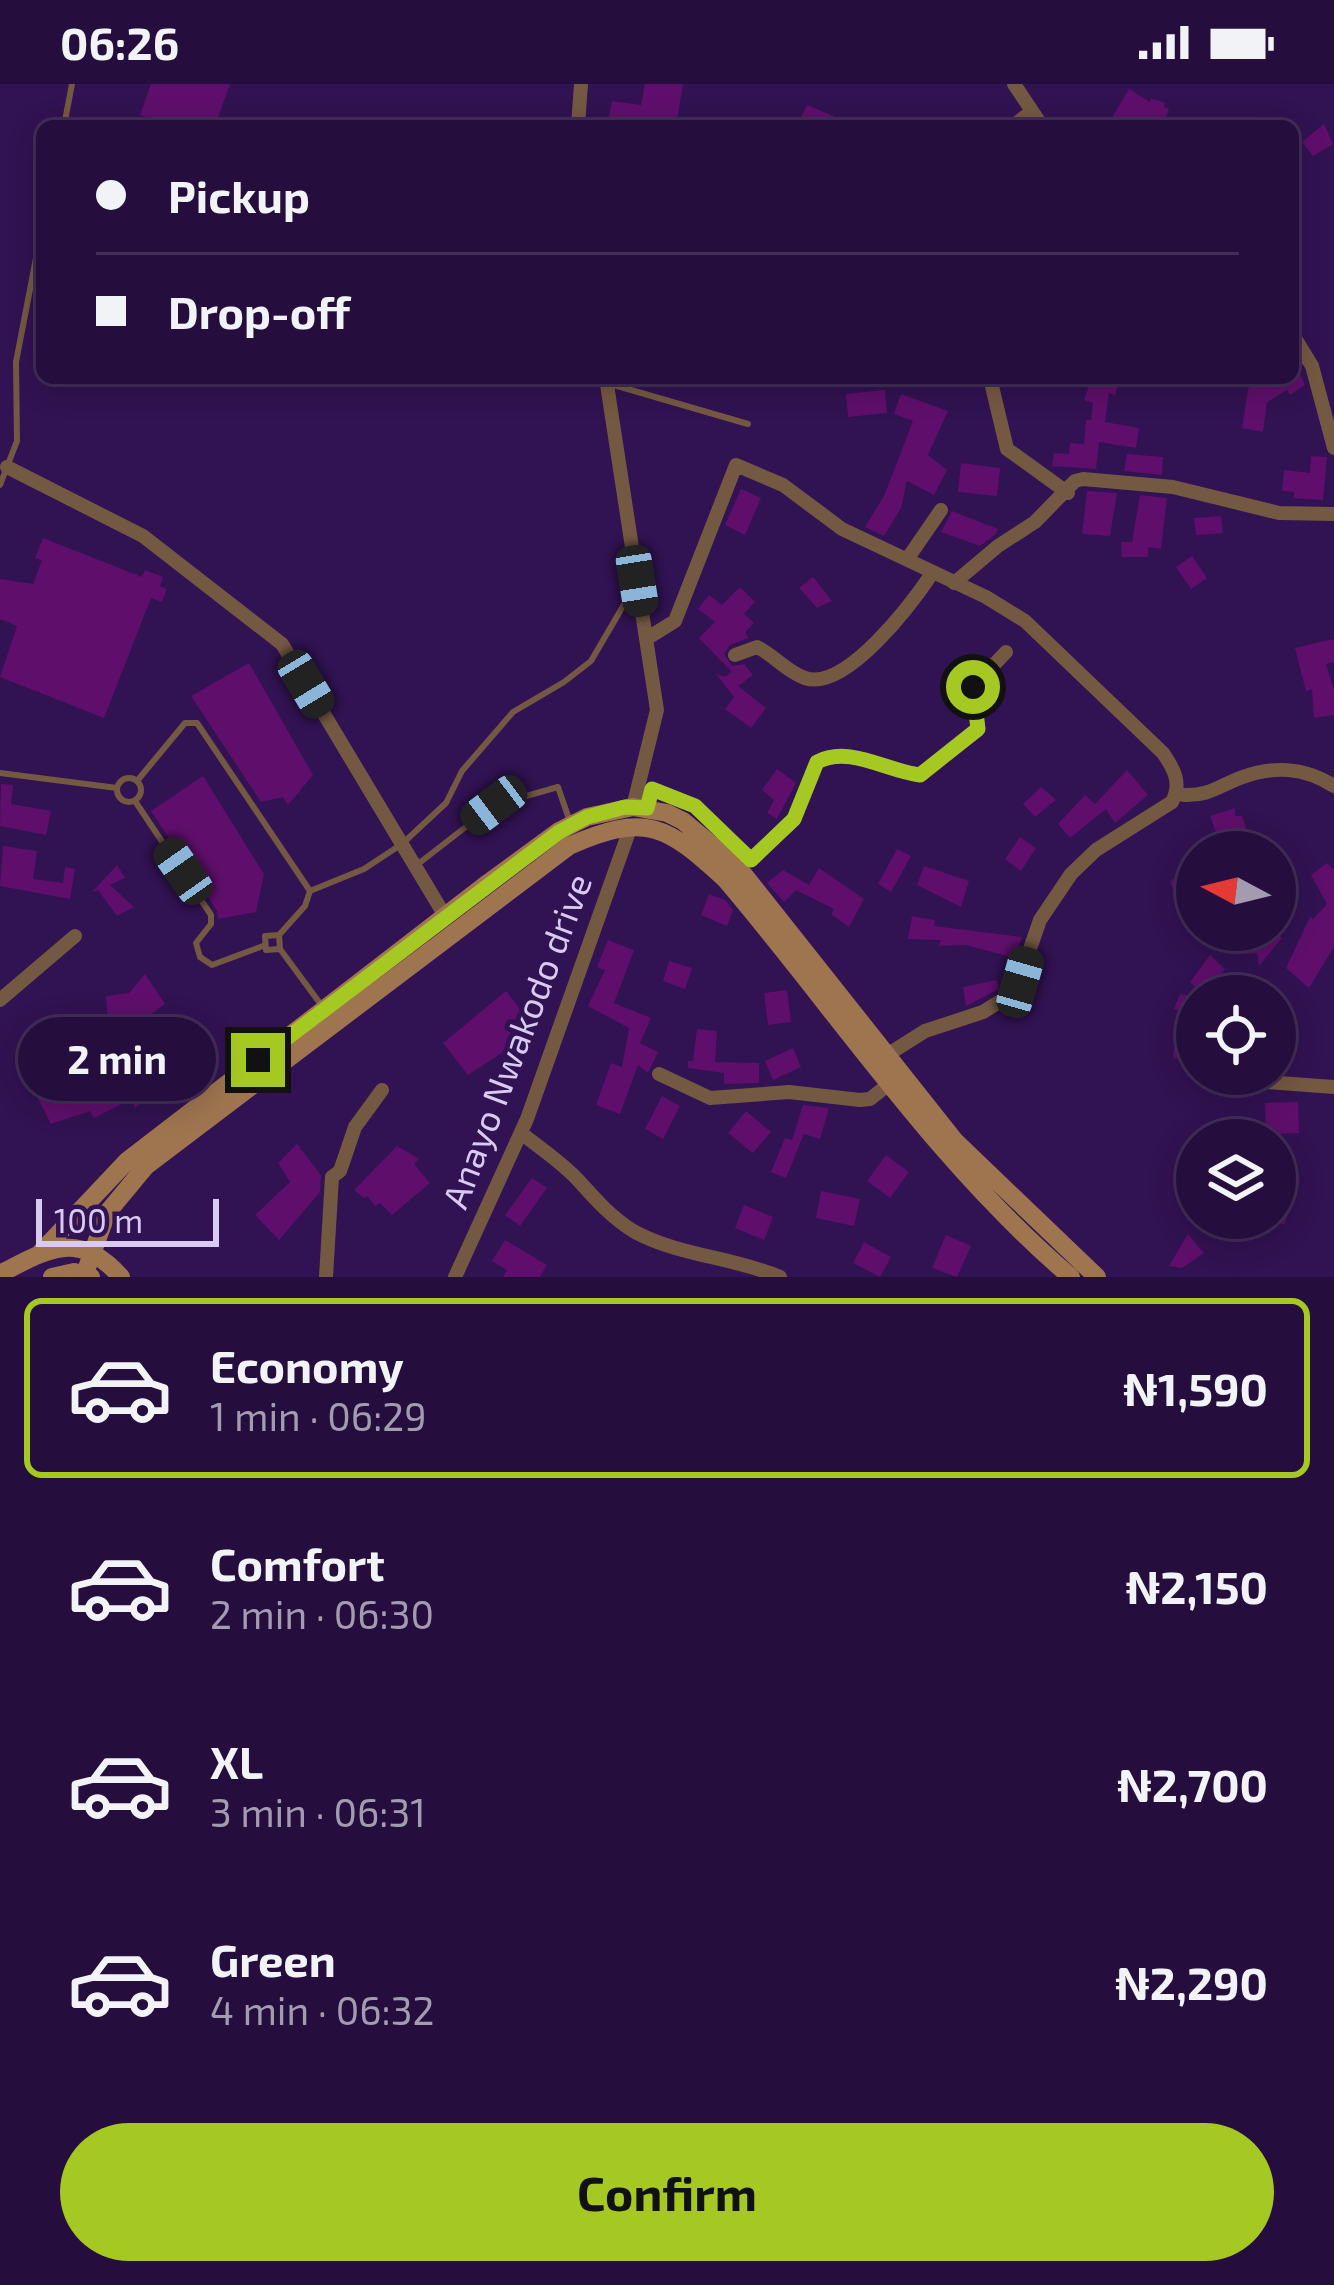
<!DOCTYPE html>
<meta charset="utf-8">
<style>
:root{--surface:#250e3e;--page:#311c49;--text:#f1f3f6;--muted:#a39cb0;--line:#422e58;--accent:#a5c822}
body{margin:0;font-family:"Exo 2",sans-serif;background:var(--page);color:var(--text);height:100vh;display:flex;flex-direction:column;font-size:45px;white-space:nowrap}
*{box-sizing:border-box;margin:0}
p{font-size:39px;color:var(--muted)}
.icon{flex:none;width:66px;height:66px;fill:none;stroke:currentColor;stroke-width:2;stroke-linecap:round;stroke-linejoin:round}
.map{position:relative;height:1193px;overflow:hidden}
.details{display:flex;flex-direction:column;background:var(--surface);flex:1}
.details>*{flex:none}
.banner{position:absolute;left:36px;top:36px;width:1263px;height:264px;border-radius:18px;box-shadow:0 6px 30px #0003,0 0 0 3px var(--line);display:grid;align-content:center;height:264px;padding:0 60px;background:var(--surface)}
.needle{width:78px;rotate:277deg}
.controls{position:absolute;left:1176px;top:747px;display:grid;gap:24px}
.controls a{display:grid;place-items:center;width:120px;height:120px;border-radius:50%;background:var(--surface);box-shadow:0 6px 30px #0003,0 0 0 3px var(--line);font-size:60px}
.scale{position:absolute;left:36px;bottom:30px;width:183px;box-sizing:border-box;padding-left:12px;border:6px solid #d8caf1;border-top:0;font-size:33px;line-height:42px;white-space:nowrap;color:#d8caf1;-webkit-text-stroke:9px #311252;paint-order:stroke}
.end{position:absolute;width:54px;height:54px;margin:-27px;border:15px solid #a5c822;background:#111;box-shadow:0 0 0 6px #111}
.from{border-radius:50%}
.bubble{position:absolute;height:84px;border-radius:42px;background:var(--surface);box-shadow:0 6px 30px #0003,0 0 0 3px var(--line);font-size:39px;font-weight:700;line-height:84px;text-align:center}
.car{position:absolute;width:36px;height:72px;margin:-36px -18px;border-radius:15px;box-shadow:0 0 9px 3px #0007;background:linear-gradient(#222 24%,#8ab4d8 0 40%,#222 0 76%,#8ab4d8 0 86%,#222 0)}
.banner b{display:flex;align-items:center;gap:42px;height:114px;font-size:45px}
.banner b+b{border-top:3px solid var(--line)}
.banner i{width:30px;height:30px;background:var(--text)}
ul{padding:21px 0 0;list-style:none}
li{display:flex;align-items:center;gap:36px;height:180px;margin:0 24px 18px;padding:0 36px;border:6px solid transparent;border-radius:18px}
li div{flex:1}
li b{display:block;font-size:45px}
li em{font-style:normal;font-weight:700}
li.on{border-color:var(--accent)}
li>.icon{width:108px;height:108px;stroke-width:1.5}
.primary-button{display:flex;gap:24px;margin-top:auto;padding:24px 60px}
.primary-button a{flex:1;height:138px;border-radius:72px;background:var(--accent);color:#111;font-size:48px;font-weight:700;line-height:138px;text-align:center}
.status{display:flex;justify-content:space-between;align-items:center;height:84px;padding:0 60px;background:var(--surface);direction:ltr}
.status svg{height:33px;fill:currentColor}
.map>svg:first-child{display:block}
</style>
<div class="status"><b>06:26</b><svg viewBox="0 0 49 12"><path d="M0 12V9h3v3zM5 12V6h3v6zM10 12V3h3v9zM15 12V0h3v12zM26 1h20v11H26zM47 4h2v5h-2z"/></svg></div>
<div class="map">
<svg width="1334" height="1193" viewBox="0 0 1334 1193">
<rect width="100%" height="100%" fill="#311252"/>
<path fill="#5f0f6b" d="M151,0h79l-15,42h-43l-32,-11z
M645,0h38l-7,42 -48,-5 -1,5h-20l5,-25 29,4z
M1129,5l21,13 1,-4 14,5 -1,4 5,2 -6,17 -28,-6 -4,6h-24z
M807,21l50,21h-60z
M1324,40l9,20 -20,12 -11,-14z
M1293,273l12,28 -15,10 -3,-5 -20,12 -4,30 -21,-4 8,-50h43z
M1092,294l27,4 -4,13 -6,-2 -4,29 34,6 -3,20 -37,-6 -3,27 -44,-3 2,-13 15,1 1,-11 14,1 2,-24h5l2,-17 -9,-3z
M885,306l2,23 -39,4 -2,-23z
M901,310l47,17 -20,44 19,15 -13,25 -27,-14 -6,27 -17,28 -19,-9 19,-31 29,-75 -19,-7z
M1127,370l36,3 -1,18 -38,-4z
M1311,372l16,1 -4,43 -29,-2v-6l-12,-1 2,-21 26,3z
M961,379l39,5 -3,28 -39,-4z
M741,405l20,9 -16,37 -20,-10z
M1087,407l30,2 -7,43 -28,-2z
M1140,411l27,3 -6,51 -13,-2v10h-26l-1,-15h11z
M952,427l46,18 -2,5 -16,12 -39,-14z
M1221,432l2,17 -27,2 -2,-17z
M43,454l99,39 3,-7 18,7 -3,9 7,3 -5,13 -11,-4 -47,120 -104,-41 17,-51 -17,-7v-40l33,5 9,-24 -7,-2z
M1192,472l15,22 -16,11 -15,-22z
M813,493l19,24 -15,7 -18,-20z
M740,503l15,15 -11,12 10,9 -9,9 3,6 -18,7 -6,9 8,12 12,-2 9,11 -15,11 28,22 -15,20 -26,-19 9,-12 -18,-23 9,3 7,-5 -33,-34 16,-16 -17,-13 11,-14 13,10z
M1334,555v23l-8,2 8,26v25l-20,3 -2,-29 -6,2 -11,-43z
M249,579l64,112 -25,30 -5,-8 -22,5 -70,-106z
M777,685l19,14 -19,36 -10,-6 7,-13 -12,-10z
M1127,686l21,25 -33,28 -9,-14 -36,29 -12,-14 27,-29 10,9z
M203,692l61,98 -8,38 -38,7 -1,-8 -66,-100z
M1,700l12,1 -2,19 40,7 -5,24 -46,-9z
M1041,703l15,13 -21,17 -12,-13z
M1235,724v8h7l8,23 -47,13 15,-14 -8,-22z
M1020,753l16,11 -15,23 -16,-12z
M3,762l34,5 -4,28 30,4 2,-16 10,2 -5,30 -70,-13z
M897,765l14,7 -20,36 -13,-8z
M1197,773v39h-21l-6,-14z
M1327,779l7,7v77l-25,41 -23,-20 24,-51 3,2 14,-15 -16,-29z
M117,781l8,13 -15,7 24,22 -17,9 -19,-26 -6,2z
M924,782l45,15 -8,26 -44,-22z
M819,784l45,31 -15,28 -18,-13 3,-5 -38,-19 -12,12 -17,-19 16,-13 26,15z
M709,810l16,6 8,10 -6,16 -26,-11z
M912,832l23,4 -1,6 88,11 -7,21 -49,-13 -27,1 2,-6 -33,-1z
M1257,846h16l9,8 -23,28 -2,-13 -12,1z
M608,856l26,10 -20,53 37,15 -11,25 18,9 -10,21 -10,-8 -18,49 -24,-9 15,-42 11,4 7,-39 -41,-22 17,-36 -8,-3z
M1210,871l15,14 -21,27 -14,-14z
M669,877l23,7 -7,21 -22,-8z
M145,890l20,30 -22,16 42,50 -50,38 -3,-9 -38,19 -4,-7 -39,13 -17,-33 35,-24 -5,-10 35,-29 12,31 28,-31 -31,-5 -2,-27 23,-3z
M997,896l2,9 -33,17 -3,-19z
M787,906l4,32 -23,3 -4,-32z
M506,907l31,39 -69,45 -25,-32z
M1180,910l17,3 -12,23 12,2v39l-24,-3 5,-48 -4,-1z
M697,945l20,2 -2,31 44,1v20l-35,1v-11l-36,-5v-7h5z
M793,964l8,19 -28,13 -8,-19z
M662,1012l18,10 -17,33 -18,-10z
M1298,1018l1,31 -33,1 -1,-31z
M803,1021l26,3 -9,31 -16,-5 -18,44 -15,-6 14,-34 7,2z
M746,1027l25,21 -18,21 -25,-20z
M297,1060l24,31 -1,17 -41,48 -24,-25 35,-33 -12,-19z
M397,1062l22,13 -5,5 16,19 -38,32 -12,-12 -5,3 -8,-10 -3,2 -10,-8z
M886,1071l23,17 -19,26 -23,-17z
M1275,1089l25,9 -16,43 -9,-4z
M532,1094l15,10 -27,38 -15,-11z
M821,1107l39,8 -6,27 -38,-8z
M744,1121l29,12 -9,23 -29,-12z
M1188,1150l16,19 -22,15 -13,-2z
M946,1151l25,11 -14,31 -25,-9z
M505,1156l42,25 -7,12h-37l4,-7 -15,-9z
M864,1158l27,15 -11,20 -27,-14z"/>
<g fill="none" stroke-linecap="round" stroke-linejoin="round">
<path stroke="#745942" stroke-width="6" d="M64,42l8,-42
M607,299l141,41
M0,401l17,-44 -1,-79 26,-135
M0,689l117,15
M117 706a12 12 0 1 1 24 0a12 12 0 1 1-24 0Z
M137,697l48,-58h12l113,168 -5,15 -26,29
M135,717l76,114v9l-15,19 4,14 12,8 51,-19
M418,780l76,-59 64,-18 11,32
M310,807l54,-22 38,-25 44,-41 16,-32 51,-59 51,-30 27,-21 45,-77
M280,865l-14,1 -1,-14 14,-1 1,14 42,57"/>
<path stroke="#745942" stroke-width="14" d="M1014,0l28,42
M578,42l3,-42
M1013,42l18,-14
M1293,251l19,31 22,82
M606,294l51,332 -24,97
M990,294l17,71 61,44
M7,383l136,69 139,108 163,272
M908,474l33,-48
M954,499l44,-37 37,-24 40,-41 8,-2 90,8 106,26 55,1
M646,555l29,-18 61,-156 47,20 59,44 144,68 39,24 138,132c11,16 19,30 9,49l-76,48 -25,24 -31,46 -25,72 -32,20 -58,19 -38,24
M735,571l22,-8c17,8 30,25 48,31 41,14 108,-76 128,-106
M1184,711c25,1 35,-9 56,-17 34,-13 64,-11 94,8
M647,724l5,-19 43,17 56,54 43,-41 23,-57c32,-17 69,9 103,13l58,-46 -5,-42 33,-35
M0,916l75,-64
M659,990l51,24 79,-6 71,8 10,-1 19,-15
M1233,1004l34,-6 67,5
M521,1049c19,15 42,30 58,48 17,19 34,38 56,51 45,24 98,25 145,45
M326,1193l6,-100 8,-6 15,-44 27,-37
M455,1193l72,-158 104,-293"/>
<path stroke="#9f7550" stroke-width="18" d="M41,1168l86,-91 361,-278 71,-52 28,-14 46,-10 34,6 16,8 54,45 218,275 142,136
M85,1189l22,-60 39,-47 423,-320c77,-34 97,-21 156,33 114,134 211,283 346,398
M0,1190c49,-26 79,-44 121,3
M52,1193l22,-5 17,5"/>
</g>
<g fill="none" stroke-linecap="round" stroke-linejoin="round">
<path stroke="#a5c822" stroke-width="15" d="M258,976l301,-228 28,-15 38,-10 22,1 5,-19 43,17 56,54 43,-41 23,-57c32,-17 69,9 103,13l58,-46 -5,-42"/>
</g>
<g text-anchor="middle" stroke-width="10" stroke-linejoin="round" paint-order="stroke">
<g font-size="36" fill="#d8caf1" stroke="#311252">
<text transform="translate(517 957) rotate(-69)" y="13">Anayo Nwakodo drive</text>
</g>
</g>
</svg>
<div class="controls">
<a><svg class="needle" viewBox="-14 -14 28 28"><path d="M0-13l5 13h-10z" fill="#e53935"/><path d="M0 13l5-13h-10z" fill="#a39cb0"/></svg></a>
<a><svg class="icon" aria-label="locate" viewBox="0 0 24 24"><circle cx="12" cy="12" r="6"/><path d="M12 2v4M12 18v4M2 12h4M18 12h4"/></svg></a>
<a><svg class="icon" aria-label="layers" viewBox="0 0 24 24"><path d="M12 4l9 5-9 5-9-5zM3 14l9 5 9-5"/></svg></a>
</div>
<div class="scale">100 m</div>
<i class="end from" style="left:973px;top:603px"></i>
<i class="end" style="left:258px;top:976px"></i>
<div class="bubble" style="left:18px;top:933px;width:198px">2 min</div>
<i class="car" style="left:637px;top:497px;rotate:171deg"></i>
<i class="car" style="left:306px;top:600px;rotate:149deg"></i>
<i class="car" style="left:494px;top:721px;rotate:233deg"></i>
<i class="car" style="left:183px;top:787px;rotate:325deg"></i>
<i class="car" style="left:1020px;top:898px;rotate:16deg"></i>
<div class="banner">
<b><i class="from"></i>Pickup</b>
<b><i></i>Drop-off</b>
</div>
</div>
<section class="details">
<ul>
<li class="on"><svg class="icon" aria-label="car" viewBox="0 0 24 24"><path d="M5 17H2v-5l4-1 3-4h7l3 4 3 1v5h-3M9 17h6M6 11h13"/><circle cx="7" cy="17" r="2"/><circle cx="17" cy="17" r="2"/></svg><div><b>Economy</b><p>1 min · 06:29</p></div><em>₦1,590</em></li>
<li><svg class="icon" aria-label="car" viewBox="0 0 24 24"><path d="M5 17H2v-5l4-1 3-4h7l3 4 3 1v5h-3M9 17h6M6 11h13"/><circle cx="7" cy="17" r="2"/><circle cx="17" cy="17" r="2"/></svg><div><b>Comfort</b><p>2 min · 06:30</p></div><em>₦2,150</em></li>
<li><svg class="icon" aria-label="car" viewBox="0 0 24 24"><path d="M5 17H2v-5l4-1 3-4h7l3 4 3 1v5h-3M9 17h6M6 11h13"/><circle cx="7" cy="17" r="2"/><circle cx="17" cy="17" r="2"/></svg><div><b>XL</b><p>3 min · 06:31</p></div><em>₦2,700</em></li>
<li><svg class="icon" aria-label="car" viewBox="0 0 24 24"><path d="M5 17H2v-5l4-1 3-4h7l3 4 3 1v5h-3M9 17h6M6 11h13"/><circle cx="7" cy="17" r="2"/><circle cx="17" cy="17" r="2"/></svg><div><b>Green</b><p>4 min · 06:32</p></div><em>₦2,290</em></li>
</ul>
<div class="primary-button"><a>Confirm</a></div>
</section>
